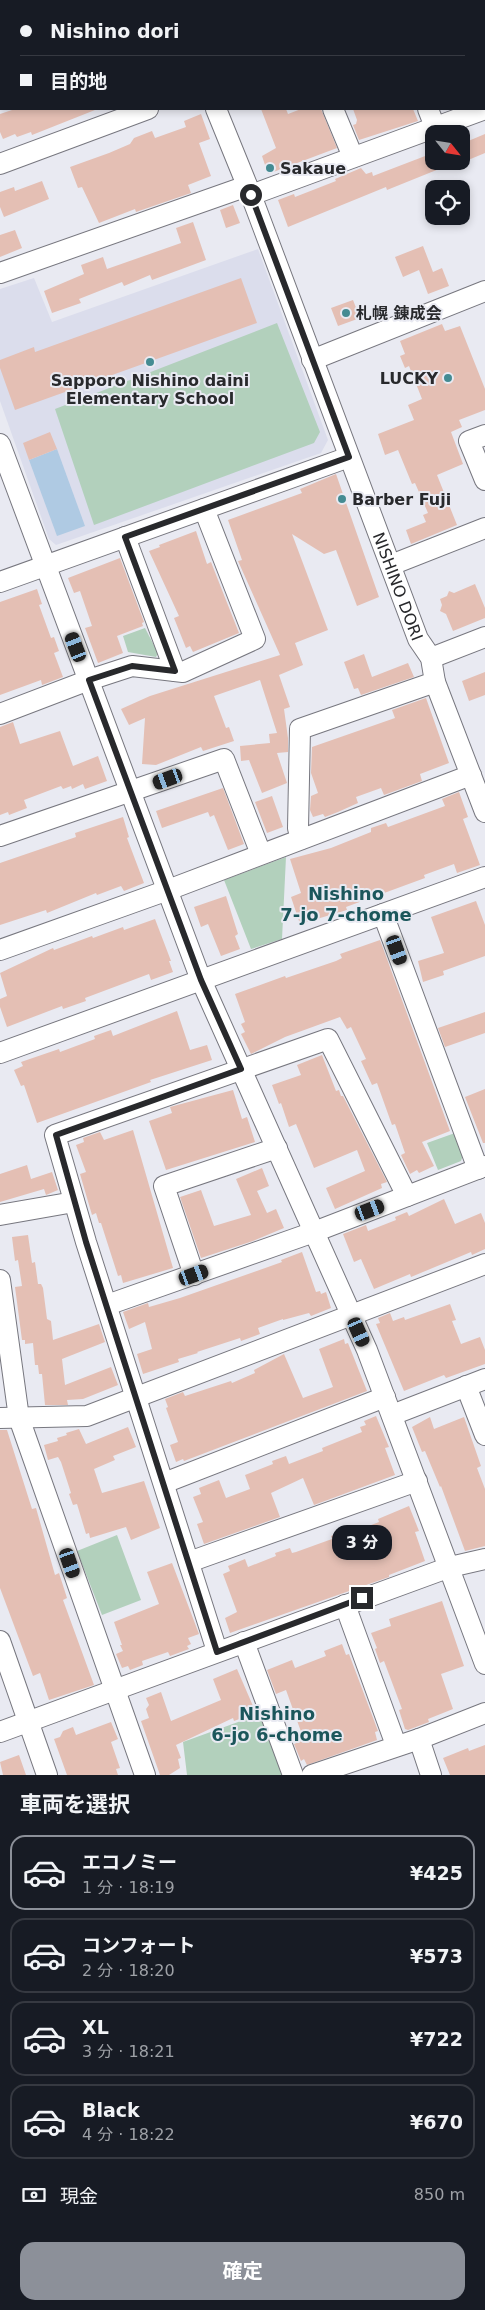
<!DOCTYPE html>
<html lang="ja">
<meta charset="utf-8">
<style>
:root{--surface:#171b24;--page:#242831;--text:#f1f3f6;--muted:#9ea1a6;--line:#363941;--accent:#8c9099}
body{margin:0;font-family:"DejaVu Sans","Noto Sans JP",sans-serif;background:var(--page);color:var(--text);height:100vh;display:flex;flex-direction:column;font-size:19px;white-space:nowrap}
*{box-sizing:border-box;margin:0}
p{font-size:16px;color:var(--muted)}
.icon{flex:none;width:28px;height:28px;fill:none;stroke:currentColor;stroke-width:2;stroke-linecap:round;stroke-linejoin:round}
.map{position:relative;height:1775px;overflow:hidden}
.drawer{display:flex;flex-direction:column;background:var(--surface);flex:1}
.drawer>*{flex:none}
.guide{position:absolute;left:0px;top:0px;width:485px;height:110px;box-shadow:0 2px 8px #0003;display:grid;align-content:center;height:110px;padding:0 20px;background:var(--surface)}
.needle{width:32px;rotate:120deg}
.fabs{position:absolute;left:425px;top:125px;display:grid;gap:10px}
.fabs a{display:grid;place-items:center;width:45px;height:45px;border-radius:10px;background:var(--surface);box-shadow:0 2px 8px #0003;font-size:25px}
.end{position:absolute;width:22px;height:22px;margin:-11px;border:6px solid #28292c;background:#fff;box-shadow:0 0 0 2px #fff}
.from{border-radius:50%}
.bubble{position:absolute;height:35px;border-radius:15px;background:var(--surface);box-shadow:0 2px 8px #0003;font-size:16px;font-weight:700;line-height:35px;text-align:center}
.car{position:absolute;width:15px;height:30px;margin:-15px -8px;border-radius:6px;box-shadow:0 0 4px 1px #0007;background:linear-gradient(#222 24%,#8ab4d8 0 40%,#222 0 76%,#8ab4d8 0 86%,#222 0)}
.guide b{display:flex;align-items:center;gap:18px;height:48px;font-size:19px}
.guide b+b{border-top:1px solid var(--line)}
.guide i{width:12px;height:12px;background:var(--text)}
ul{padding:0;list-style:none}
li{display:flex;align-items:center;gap:15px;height:75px;margin:0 10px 8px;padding:0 10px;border:2px solid var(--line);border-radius:15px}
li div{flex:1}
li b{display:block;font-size:19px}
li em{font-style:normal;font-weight:700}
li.active{border-color:var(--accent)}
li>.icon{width:45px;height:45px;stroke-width:1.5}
h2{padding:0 20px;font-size:22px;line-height:60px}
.pay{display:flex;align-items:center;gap:12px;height:55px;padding:0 20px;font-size:19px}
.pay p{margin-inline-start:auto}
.cta{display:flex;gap:10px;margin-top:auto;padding:10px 20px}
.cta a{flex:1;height:58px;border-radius:15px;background:var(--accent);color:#fff;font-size:20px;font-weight:700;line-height:58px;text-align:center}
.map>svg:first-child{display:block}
</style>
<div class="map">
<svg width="485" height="1775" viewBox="0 0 485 1775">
<rect width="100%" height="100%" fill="#e9eaf2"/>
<path fill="#dbddec" d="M258,249l70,191 -7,13 -265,92 -7,-6 -49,-138v-112l34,-11 18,44z"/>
<path fill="#b2d0bc" d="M0,0h144l1,1h-144l-1,88z
M277,323l43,109 -6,11 -220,82 -39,-116z
M145,628l13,25 -2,4 -28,-5 -5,-16z
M286,857l-4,82 -31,10 -27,-69z
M455,1133l8,22 -2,6 -23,9 -11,-27z
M117,1535l24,65 -39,15 -25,-64z
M260,1714l22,61h-95l-4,-33z"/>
<path fill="#afcae3" d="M57,449l28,77 -28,10 -28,-76z"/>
<path fill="#e4bfb4" d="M15,109h80v1l-63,25 -1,-3 -14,5 -2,-3 -12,5 -3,-7v-18z
M261,109h25l2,5 13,-5h20l16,39 -69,26 -6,-18 14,-8z
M353,109h60l5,12 -59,19 -6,-15 3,-1 1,-4z
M201,114l9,25 -11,4 12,33 -23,9 3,8 -55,19 -1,-3 -36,14 -17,-36 -4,1 -8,-21 39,-14 21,-9 4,-6 18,-7 3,7 31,-11 -2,-6z
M485,134v19l-24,10v-19z
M433,153l1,8h2l3,8 -52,21 -1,-3 -98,40 -10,-27 16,-6 1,3 41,-16 -1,-2 26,-11 5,6 6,-2 1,4z
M42,181l7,18 -45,18 -4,-10v-15l14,-5 1,4z
M233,205l7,18 -14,5 -6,-18z
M193,222l13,38 -54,20 -2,-5 -26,11 -2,-4 -43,17 2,4 -29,10 -8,-22 40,-17 -3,-9 22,-8 4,12 74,-26 -5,-15z
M15,230l7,18 -22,9v-22z
M423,246l10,26 9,-4 7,18 -21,8 -9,-24 -16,7 -8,-20z
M241,278l16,45 -242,87 -15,-42v-8l34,-13 1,5z
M353,300l7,18 -22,8 -7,-18z
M442,324l3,7 15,-5 25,63v21l-26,10 3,7 -11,5 12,32 -26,11 20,50 -46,19 -5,-14 20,-8 -3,-7 5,-2 -13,-30 -3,1 -14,-34 -13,5 -7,-21 36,-14 -6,-15 14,-6 -13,-33 -4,2 -5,-12 5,-2 -5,-13z
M50,432l7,17 -28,11 -6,-17z
M336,474l43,123 -22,9 -21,-56 -12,4 -32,-20 36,96 -33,13 8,22 -24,10 11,32 -6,2 4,29v14l-11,1 10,30 -25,10 -13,-33 -8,1 -1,-15 30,-3 -1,-9 8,-1 -17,-53 -46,16 12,32 3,-1 5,14 -31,10 -2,-4 -45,18 -14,-1 3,-46 -16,7 -8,-16 29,-13 130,-41 -42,-94 4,-1 -14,-40 74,-27 -2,-4z
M196,531l11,33 4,-2 11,28 17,43 -46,19 -3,-6 -4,2 -12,-30 5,-2 -30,-65 11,-4 -1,-2z
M120,558l24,64 -2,1 1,3 -26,10 6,17 -25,10 -13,-35 7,-2 -12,-35 -6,2 -6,-15z
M475,584l10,24v10l-32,13 -7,-17 -6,-3 2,-6 -2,-6 7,-3 2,-5 5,2z
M37,589l5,15 -3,1 12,33 3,-1 5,14 -5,2 9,24 -21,8 -1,-5 -41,15v-93z
M364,654l8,23 36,-14 6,14 -53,18 -3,-7 -4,1 -10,-27z
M485,672v23l-16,6 -7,-20z
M426,698l23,65 -29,11 2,7 -38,14 -3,-7 -25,9 2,6 -20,9 -13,5 -2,-3 -10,3 -3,-7 1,-14 7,-3 -7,-20 1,-26 83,-29 -3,-8z
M13,722l7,22 40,-13 13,35 25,-10 9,25 -22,8 -2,-5 -11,5 -1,-3 -8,3 -2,-3 -37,14 3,8 -18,7 -1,-3 -8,3v-88z
M223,788l21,56 -16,6 -14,-35 -4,2 -2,-5 -46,16 -6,-17z
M459,792l9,25 -5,2 17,46 -23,8 -3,-9 -30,11 1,3 -79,29 1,3 -47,14 -9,-27 10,-4 -11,-34 41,-11 40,-16v-4l15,-5 2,4 57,-21 -3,-7z
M272,796l11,31 -16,6 -12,-31z
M123,817l6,20 -2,1 17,45 -20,8 -3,-5 -24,9 -1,-2 -49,20 -1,-3 -46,15v-62l76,-26 -1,-4z
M226,896l12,38 -3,2 5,13 -19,7 -13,-32 -7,3 -7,-20z
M476,901l9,24v31l-42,15 1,4 -21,7 -5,-21 26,-8 -13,-36z
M155,919l16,42h-2l4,11 -22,8 -2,-6 -64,24 1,3 -23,8 -1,-3 -55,21 -7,-20v-8l7,-3 -7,-23 53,-25 1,2 38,-14 1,2 30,-11 1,3z
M380,940l70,191 -28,11 12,24 -15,7 -2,-3 -7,4 -9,-19 4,-2 -10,-29 -3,1 -15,-42 -5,2 -11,-24 5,-2 -15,-32 -4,2 -7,-12 -55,20 -34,17 -10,-20 4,-2 -4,-8 4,-2 -10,-28 50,-18 1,2 50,-17 6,-3 -2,-4z
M177,1011l13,39 17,-5 5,15 -62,20 1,2 -114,41 -13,-38 -3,1 -7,-16 9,-4 -2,-4 38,-13 1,3 35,-13 -1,-3 17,-6 2,6z
M485,1012v21l-40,14 -7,-19z
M322,1055l14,36 3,-1 2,6h2l44,86 -6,2 1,4 -47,21 -9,-21 39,-17 -8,-21 -43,18 -18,-44 -7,3 -8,-24 -2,1 -7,-19 29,-10 -4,-10z
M485,1089v54h-2l-18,-46z
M233,1090l9,29 5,-2 8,25 -89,28 -17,-49 23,-8 -2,-6z
M133,1130l40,138 -50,15 -2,-8 -3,1 -17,-53h-2l-3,-10 -4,2 -12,-41 6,-2 -10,-27 8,-3 -1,-4 17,-6 4,8z
M27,1165l4,14 21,-7 6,18 -12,5 -2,-6 -44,13v-28z
M262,1168l7,18 -12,5 10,22 9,-4 8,19 -31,13 -52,17 -21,-61 21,-7 13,36 37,-11 -15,-36z
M444,1199l11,25 26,-11 4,10v26l-13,6 -1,-3 -60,25 -1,-3 -36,15 -13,-30 -7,3 -11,-28 23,-9 2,6 28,-11 -1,-3 12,-5 2,4z
M28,1235l4,28 3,-1 3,22h3l2,4 4,31 4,2 2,19 46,-16 6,18 -43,17 3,26 46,-18 7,18 -35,14 -16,1 1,5h-23l-3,-31h-3l-1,-9h-3l-2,-22 -8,1v-4h-3l-7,-53 7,-1 -4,-26 -3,1 -3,-24z
M302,1252l14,40 4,-1 1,3 5,-2 5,16 -20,8 -2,-3 -26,7v-1l-25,9 2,6 -19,7 -1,-3 -43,14 1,1 -20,6 1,3 -36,12 -6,-20 15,-5 -7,-27 -16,7 -6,-17 25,-9 1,4 31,-9 102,-36 -1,-2z
M450,1304l6,16 -4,1 9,23 19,-7 5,13v14l-39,14 -2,-3 -40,16 -28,-67 4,-1 -2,-5 12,-5 3,8 11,-4 1,3z
M344,1339l1,5 3,-1 19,48 -183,70 -1,-2 -7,3 -6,-17 8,-3 -12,-34 2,-1 -3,-8 18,-7 2,4 46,-15 1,2 23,-10 -1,-3 30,-16 19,44 30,-11 -14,-38z
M376,1416l13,31 -4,1 10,27 -81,30 -11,-27 -32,15 9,24 -76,27 -7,-20 6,-2 -10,-25 8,-3 -2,-6 20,-8 7,18 24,-9 -5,-14 28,-11 -1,-3 14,-5 3,8 34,-13 -1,-3 40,-16 -2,-5 6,-2 -2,-4z
M430,1417l4,12 30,-12 17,49 -4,2 8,21v57l-20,5 -24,-65 -1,1 -15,-36 -3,1 -10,-25z
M128,1427l8,20 -23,9 2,4 -21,9 8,24 42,-12 16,47 -29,12 -5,-13 -36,11 -1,-5 -3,1 -9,-30 -4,1 -4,-11 2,-1 -10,-31 -3,-5 -10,3 -4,-15 14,-4 -1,-3 10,-3 -1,-2 13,-4 7,15z
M0,1430h7l25,79 4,-1 19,67 4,-2 8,25 -4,2 31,85 -45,15 -9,-27 -7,3 -33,-88z
M409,1506l10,25 -4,1 10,29 -36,14v2l-159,56 -5,-15 12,-6 -14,-38 7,-3 -2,-5 17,-7 3,8 28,-11 -1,-3 15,-5 2,5 4,-1 36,-13 -1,-3 15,-6 2,4 31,-12 -1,-3z
M172,1563l27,71 -11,4 3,6 -4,2 2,3 -19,7 -2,-4 -26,9 1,4 -13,5 -2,-4 -6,2 -6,-14 7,-3 -3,-6h2l-8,-23 45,-18 -12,-32z
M442,1601l22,65 -23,8 12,35 -25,10 1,3 -21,8 -3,-1 -6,-19 3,-1 -18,-48 -4,2 -5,-14 2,-1 -6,-15 20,-7 -2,-7z
M342,1644l4,11 3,-1 29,77 -3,1 2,8 -70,25 -3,-6 -3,2 -7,-17 10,-4 -18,-50 -10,4 -9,-24 25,-10 3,8 31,-12 -2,-5z
M237,1669l19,44 -22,8 -1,-3 -57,27 5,13 -3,1 2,9 -11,7h-9l-19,-54 8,-3 -3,-9 3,-4 -3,-7 15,-6 10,29 50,-21 -8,-21z
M111,1722l7,17 -7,3 9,26 -4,1 2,6h-51l-13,-36 6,-2 3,-6 10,-4 3,8z
M485,1745v30h-35l-7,-17 25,-10 1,3z
M19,1755l7,20h-23l-3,-13z"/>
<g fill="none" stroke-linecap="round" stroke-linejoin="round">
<g stroke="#77777f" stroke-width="22">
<g id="minor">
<path d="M174,0v1"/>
<path d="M251,0l1,1"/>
<path d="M387,0v1"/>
<path d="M274,1l4,-1"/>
<path id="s1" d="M216,109l35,86 167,444 13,19 4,24 50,130"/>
<path d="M333,109l20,48"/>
<path d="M428,109l7,18"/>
<path d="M0,164l148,-55"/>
<path d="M251,195l234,-86"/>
<path d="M0,273l247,-87"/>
<path d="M312,360l173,-69"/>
<path d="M485,435l-16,6 16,39"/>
<path d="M0,444l201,536 166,370 118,314"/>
<path d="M125,537l50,134"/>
<path d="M391,565l94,-37"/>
<path d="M0,582l349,-125"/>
<path d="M431,658l54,-21"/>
<path d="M0,714l89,-34 43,-14 51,6 72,-33 -51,-130"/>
<path d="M0,836l224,-77 37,95"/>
<path d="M301,839l-3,-11 2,-99 135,-47"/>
<path d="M383,914l95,255"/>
<path d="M0,950l168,-60 303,-115"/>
<path d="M0,1053l485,-176"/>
<path d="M0,1215l74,-13"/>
<path d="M194,1275l-30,-89 113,-38"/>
<path d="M0,1280l19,138 126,357"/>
<path d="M107,1305l207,-73 171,-66"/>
<path d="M466,1386l19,49"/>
<path d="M392,1415l93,-36"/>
<path d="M0,1418l87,-2 398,-152"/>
<path d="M164,1483l221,-86"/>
<path d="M189,1562l228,-81"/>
<path d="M345,1605l51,140"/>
<path d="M0,1641l47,134"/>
<path d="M244,1642l49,133"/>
<path d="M217,1651l-131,-409 -31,-107 273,-96 79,157"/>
<path d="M0,1732l450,-165 35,-8"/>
<path d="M419,1739l12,36"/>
<path d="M312,1775l107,-36 66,-26"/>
</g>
</g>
<use href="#minor" stroke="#fff" stroke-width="20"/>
</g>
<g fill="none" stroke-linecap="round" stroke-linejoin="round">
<path stroke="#28292c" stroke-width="6" d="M251,195l98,262 -224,80 50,134 -43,-5 -43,14 112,300 40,89 -185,66 30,107 131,410 145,-54"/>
</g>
<g fill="#448b92" stroke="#e9eaf2" stroke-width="2">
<circle cx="270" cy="168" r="5"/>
<circle cx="346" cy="313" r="5"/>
<circle cx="150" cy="362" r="5"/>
<circle cx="448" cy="378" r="5"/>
<circle cx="342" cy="499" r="5"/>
</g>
<g text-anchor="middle" stroke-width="4" stroke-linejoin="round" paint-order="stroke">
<g font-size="16" font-weight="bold" fill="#28292c" stroke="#e9eaf2" text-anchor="start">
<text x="280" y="174">Sakaue</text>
<text x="356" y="319">札幌 錬成会</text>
<text x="438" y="384" text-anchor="end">LUCKY</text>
<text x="150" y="386" text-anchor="middle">Sapporo Nishino daini<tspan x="150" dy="18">Elementary School</tspan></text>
<text x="352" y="505">Barber Fuji</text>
</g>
<g font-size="16" fill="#28292c" stroke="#e9eaf2">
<text dy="6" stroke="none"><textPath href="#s1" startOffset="511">NISHINO DORI</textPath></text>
</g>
<g font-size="18" font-weight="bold" fill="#1b565b" stroke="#e9eaf2">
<text x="346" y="900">Nishino<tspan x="346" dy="21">7-jo 7-chome</tspan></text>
<text x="277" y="1720">Nishino<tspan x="277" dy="21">6-jo 6-chome</tspan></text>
</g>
</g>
</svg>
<div class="fabs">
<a><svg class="needle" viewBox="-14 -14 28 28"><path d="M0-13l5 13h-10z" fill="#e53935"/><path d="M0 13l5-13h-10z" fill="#9ea1a6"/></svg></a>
<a><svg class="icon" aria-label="locate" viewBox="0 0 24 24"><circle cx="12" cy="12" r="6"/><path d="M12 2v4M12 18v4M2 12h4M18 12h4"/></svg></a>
</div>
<i class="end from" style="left:251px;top:195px"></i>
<i class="end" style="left:362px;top:1598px"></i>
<div class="bubble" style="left:332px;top:1525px;width:60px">3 分</div>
<i class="car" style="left:76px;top:647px;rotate:339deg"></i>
<i class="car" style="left:168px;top:779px;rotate:250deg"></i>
<i class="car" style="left:397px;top:950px;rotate:160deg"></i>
<i class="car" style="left:370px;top:1210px;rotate:69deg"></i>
<i class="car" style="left:194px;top:1275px;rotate:70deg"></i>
<i class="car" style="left:359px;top:1332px;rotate:156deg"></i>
<i class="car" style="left:70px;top:1563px;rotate:161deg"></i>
<div class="guide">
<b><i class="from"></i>Nishino dori</b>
<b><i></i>目的地</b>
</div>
</div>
<section class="drawer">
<h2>車両を選択</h2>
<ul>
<li class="active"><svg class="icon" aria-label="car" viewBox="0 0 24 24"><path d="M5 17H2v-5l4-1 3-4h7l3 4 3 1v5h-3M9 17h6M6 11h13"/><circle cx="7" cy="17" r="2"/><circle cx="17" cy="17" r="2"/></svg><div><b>エコノミー</b><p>1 分 · 18:19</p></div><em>¥425</em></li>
<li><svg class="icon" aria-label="car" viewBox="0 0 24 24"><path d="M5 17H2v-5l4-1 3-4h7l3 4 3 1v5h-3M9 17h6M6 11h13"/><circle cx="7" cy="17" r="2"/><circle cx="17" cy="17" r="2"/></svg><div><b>コンフォート</b><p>2 分 · 18:20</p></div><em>¥573</em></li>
<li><svg class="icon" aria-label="car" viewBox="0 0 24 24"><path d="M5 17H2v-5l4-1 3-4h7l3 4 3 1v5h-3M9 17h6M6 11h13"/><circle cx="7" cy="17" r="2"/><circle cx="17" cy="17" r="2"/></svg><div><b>XL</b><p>3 分 · 18:21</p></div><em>¥722</em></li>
<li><svg class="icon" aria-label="car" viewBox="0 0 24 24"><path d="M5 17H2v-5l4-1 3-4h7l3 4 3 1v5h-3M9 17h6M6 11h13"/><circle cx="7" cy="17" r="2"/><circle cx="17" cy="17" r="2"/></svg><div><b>Black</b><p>4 分 · 18:22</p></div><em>¥670</em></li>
</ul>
<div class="pay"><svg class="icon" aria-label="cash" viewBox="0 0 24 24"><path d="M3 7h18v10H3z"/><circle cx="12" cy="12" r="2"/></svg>現金<p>850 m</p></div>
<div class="cta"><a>確定</a></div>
</section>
